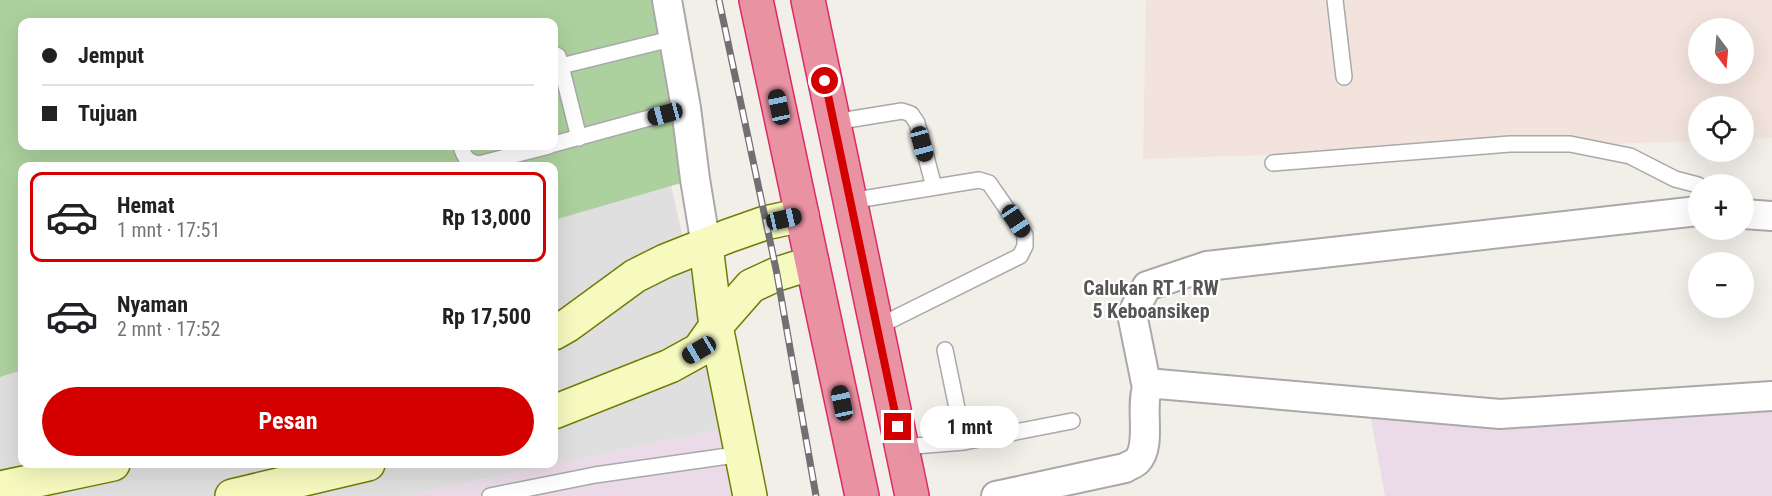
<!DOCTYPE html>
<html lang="id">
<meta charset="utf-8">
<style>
:root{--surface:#fff;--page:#f2f2f2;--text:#202124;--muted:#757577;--line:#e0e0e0;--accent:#d40000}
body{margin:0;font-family:"Roboto Condensed",sans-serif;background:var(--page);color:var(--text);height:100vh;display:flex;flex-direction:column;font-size:22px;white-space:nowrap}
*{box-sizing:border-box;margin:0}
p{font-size:20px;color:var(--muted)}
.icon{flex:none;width:33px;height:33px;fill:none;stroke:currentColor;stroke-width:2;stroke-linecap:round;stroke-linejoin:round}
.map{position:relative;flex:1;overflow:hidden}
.drawer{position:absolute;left:18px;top:162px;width:540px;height:306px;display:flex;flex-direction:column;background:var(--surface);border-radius:12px;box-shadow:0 6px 24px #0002}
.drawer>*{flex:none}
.banner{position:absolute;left:18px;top:18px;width:540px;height:132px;border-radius:12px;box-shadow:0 6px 24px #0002;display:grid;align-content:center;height:132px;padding:0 24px;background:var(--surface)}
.needle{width:39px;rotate:164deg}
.controls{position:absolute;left:1688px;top:18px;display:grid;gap:12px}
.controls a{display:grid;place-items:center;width:66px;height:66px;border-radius:50%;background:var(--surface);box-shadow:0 6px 24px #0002;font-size:30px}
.end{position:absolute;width:27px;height:27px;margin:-14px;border:8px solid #d40000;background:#fff;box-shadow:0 0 0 3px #fff}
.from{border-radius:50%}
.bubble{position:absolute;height:42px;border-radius:21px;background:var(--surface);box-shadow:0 6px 24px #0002;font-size:20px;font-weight:700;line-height:42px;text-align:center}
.car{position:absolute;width:18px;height:36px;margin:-18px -9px;border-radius:8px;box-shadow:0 0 4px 2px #0007;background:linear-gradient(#222 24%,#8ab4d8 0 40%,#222 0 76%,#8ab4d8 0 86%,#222 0)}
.banner b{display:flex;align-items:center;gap:21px;height:57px;font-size:22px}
.banner b+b{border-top:2px solid var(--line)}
.banner i{width:15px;height:15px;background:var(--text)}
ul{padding:10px 0 0;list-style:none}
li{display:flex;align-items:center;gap:18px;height:90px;margin:0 12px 9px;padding:0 12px;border:3px solid transparent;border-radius:12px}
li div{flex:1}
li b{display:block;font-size:22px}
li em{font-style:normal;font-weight:700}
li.active{border-color:var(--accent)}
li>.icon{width:54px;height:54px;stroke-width:1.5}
.button{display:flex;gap:12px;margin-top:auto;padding:12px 24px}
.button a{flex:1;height:69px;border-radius:36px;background:var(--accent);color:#fff;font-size:24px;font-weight:700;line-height:69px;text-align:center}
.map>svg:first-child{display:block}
</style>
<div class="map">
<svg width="1772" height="496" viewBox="0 0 1772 496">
<rect width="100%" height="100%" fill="#f2efe9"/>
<path fill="#e0dfdf" d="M659,132l67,296 -322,68h-404v-125l22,-7v100h532v-298z"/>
<path fill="#ebdbe8" d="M1772,410v86h-387l-15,-82z
M726,428l8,68h-330z"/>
<path fill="#f3e3dd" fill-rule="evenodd" d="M1146,0h626v138l-29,1v-33h-45v35l-555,18zM1698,28h45v46h-45z"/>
<path fill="#add19e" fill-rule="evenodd" d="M0,0h657l38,179 -141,41v-54h-532v204l-22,7zM22,22h532v124h-532z"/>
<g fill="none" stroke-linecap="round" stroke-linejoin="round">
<g stroke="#a9a9a9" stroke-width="18">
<path id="lane" d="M1335,0l9,77
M554,54l4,2 3,10 114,-28
M561,66l18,72
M834,122l68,-11 9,3 6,9 17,64
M554,144l132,-36
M461,146c3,11 6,16 18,18l70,-18
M1273,163l237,-19h60l60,12 45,23 23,6
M850,201l129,-21 10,3 36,52v11l-5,10 -143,71
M945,350l19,92
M902,447l62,-5 108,-21
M490,496l105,-21 147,-21"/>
</g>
<g stroke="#a9a9a9" stroke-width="32">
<path id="street" d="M667,0l19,108 9,71 11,67
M1743,214l29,2
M1147,388l11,-4 342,30 272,-18
M996,496l129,-28c3,-2 9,-4 12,-7 15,-15 3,-52 10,-73l-15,-74 15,-28 60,-20 491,-55"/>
</g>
<g stroke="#707d05" stroke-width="36">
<path id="secondary" d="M706,246l10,80 34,170
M554,333l14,-8 67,-49 30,-15 63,-25 37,-13 37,-8
M554,412l116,-46 29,-16 17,-24 35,-40 26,-12 35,-11
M0,488l113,-24
M232,496l136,-32"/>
</g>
<g stroke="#dc2a67" stroke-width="36">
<path id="highway" d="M756,0l106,496
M808,0l104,496"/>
</g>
<use href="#lane" stroke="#fff" stroke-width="15"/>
<use href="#street" stroke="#fff" stroke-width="28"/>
<use href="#secondary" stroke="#f7fabf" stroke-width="33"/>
<use href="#highway" stroke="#e892a2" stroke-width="33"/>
<g stroke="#707070" stroke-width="7">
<path id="rail" d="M719,0l58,274 39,222"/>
</g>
<use href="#rail" stroke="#fff" stroke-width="4.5" stroke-dasharray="14" stroke-linecap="butt"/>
</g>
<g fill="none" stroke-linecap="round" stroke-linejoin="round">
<path stroke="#d40000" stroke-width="8" d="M825,81l73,346"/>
</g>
<g text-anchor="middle" stroke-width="4.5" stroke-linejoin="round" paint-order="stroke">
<g font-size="20" font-weight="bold" fill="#555" stroke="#fff">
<text x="1151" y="295">Calukan RT 1 RW<tspan x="1151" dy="23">5 Keboansikep</tspan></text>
</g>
</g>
</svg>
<div class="controls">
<a><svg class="needle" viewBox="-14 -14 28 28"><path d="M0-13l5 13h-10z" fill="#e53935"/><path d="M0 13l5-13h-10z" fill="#757577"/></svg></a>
<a><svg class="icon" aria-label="locate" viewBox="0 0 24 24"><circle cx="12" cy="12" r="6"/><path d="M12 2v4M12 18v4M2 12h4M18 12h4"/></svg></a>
<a>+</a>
<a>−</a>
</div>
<i class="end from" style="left:825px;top:81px"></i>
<i class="end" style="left:898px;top:427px"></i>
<div class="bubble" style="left:920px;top:406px;width:99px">1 mnt</div>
<i class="car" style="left:779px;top:107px;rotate:348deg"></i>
<i class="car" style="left:665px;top:114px;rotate:255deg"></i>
<i class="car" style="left:922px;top:144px;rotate:165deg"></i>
<i class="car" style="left:784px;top:219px;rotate:77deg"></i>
<i class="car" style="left:1016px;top:221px;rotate:146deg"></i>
<i class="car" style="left:699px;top:350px;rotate:240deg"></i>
<i class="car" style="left:842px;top:403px;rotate:348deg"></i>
<div class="banner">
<b><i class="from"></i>Jemput</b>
<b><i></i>Tujuan</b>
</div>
<section class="drawer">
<ul>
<li class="active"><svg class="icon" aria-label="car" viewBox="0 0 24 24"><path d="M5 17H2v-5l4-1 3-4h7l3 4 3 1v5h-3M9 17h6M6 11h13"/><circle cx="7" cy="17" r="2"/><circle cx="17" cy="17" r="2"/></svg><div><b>Hemat</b><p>1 mnt · 17:51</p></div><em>Rp 13,000</em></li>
<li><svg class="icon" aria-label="car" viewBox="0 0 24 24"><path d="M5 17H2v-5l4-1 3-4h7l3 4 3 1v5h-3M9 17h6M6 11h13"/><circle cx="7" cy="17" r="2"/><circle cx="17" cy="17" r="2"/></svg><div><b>Nyaman</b><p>2 mnt · 17:52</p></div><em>Rp 17,500</em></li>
</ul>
<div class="button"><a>Pesan</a></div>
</section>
</div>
